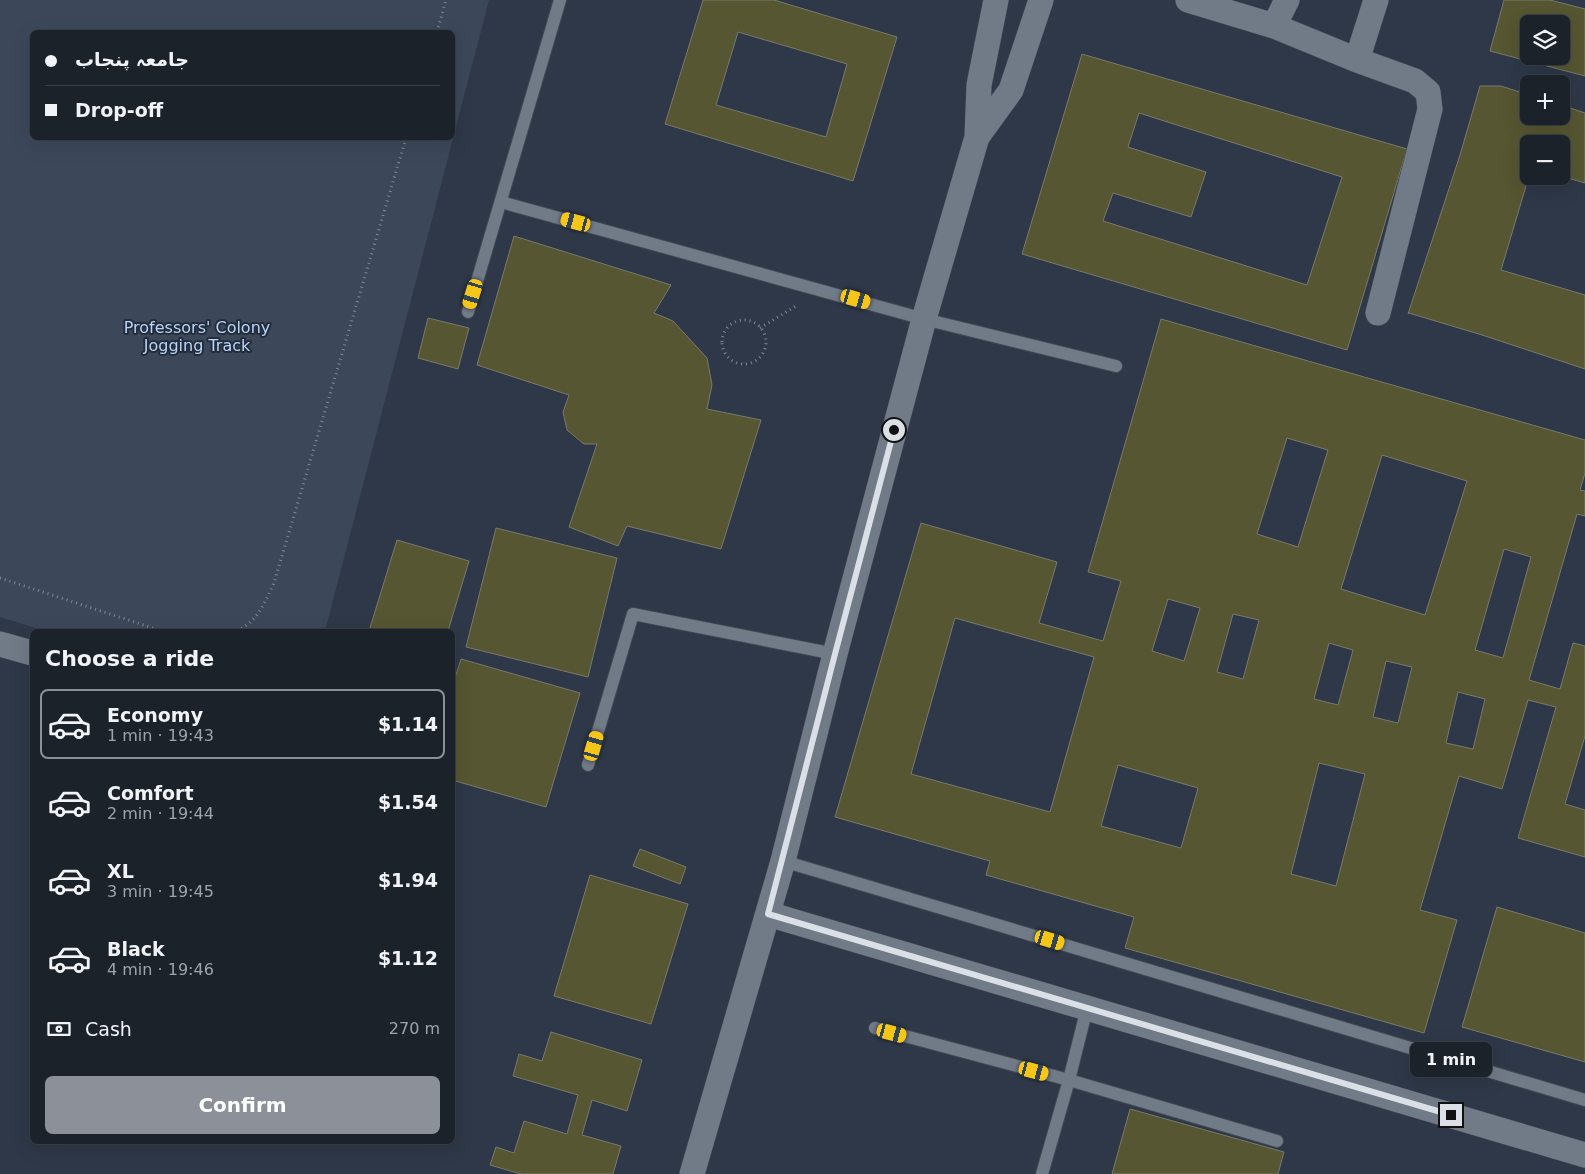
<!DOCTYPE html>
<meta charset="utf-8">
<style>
:root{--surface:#1c222a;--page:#292f36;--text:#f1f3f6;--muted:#a0a4a8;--line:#3a3f47;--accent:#8c9099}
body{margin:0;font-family:"DejaVu Sans",Vazirmatn,sans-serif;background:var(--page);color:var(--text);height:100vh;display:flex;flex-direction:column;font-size:19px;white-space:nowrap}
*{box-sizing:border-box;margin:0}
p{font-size:16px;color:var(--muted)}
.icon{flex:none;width:28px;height:28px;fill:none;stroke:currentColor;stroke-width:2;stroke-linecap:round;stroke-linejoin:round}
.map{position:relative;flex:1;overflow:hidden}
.details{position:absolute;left:30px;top:629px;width:425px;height:515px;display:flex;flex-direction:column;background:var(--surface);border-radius:8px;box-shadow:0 5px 20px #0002,0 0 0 1px var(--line)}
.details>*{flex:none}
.top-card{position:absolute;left:30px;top:30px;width:425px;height:110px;border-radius:8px;box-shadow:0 5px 20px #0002,0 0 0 1px var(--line);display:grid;align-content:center;height:110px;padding:0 15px;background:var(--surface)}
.tools{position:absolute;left:1520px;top:15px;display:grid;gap:10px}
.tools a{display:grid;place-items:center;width:50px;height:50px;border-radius:8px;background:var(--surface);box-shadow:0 5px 20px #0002,0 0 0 1px var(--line);font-size:25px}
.end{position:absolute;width:22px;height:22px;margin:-11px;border:6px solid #dbe0e7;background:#111;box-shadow:0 0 0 2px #111}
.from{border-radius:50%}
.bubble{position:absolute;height:35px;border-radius:8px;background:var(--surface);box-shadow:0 5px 20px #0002,0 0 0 1px var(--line);font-size:16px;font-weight:700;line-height:35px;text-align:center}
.car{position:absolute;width:15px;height:30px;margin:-15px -8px;border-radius:6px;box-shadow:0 0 4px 1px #0007;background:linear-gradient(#f5c518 24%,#345 0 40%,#f5c518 0 76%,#345 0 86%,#f5c518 0)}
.top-card b{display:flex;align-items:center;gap:18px;height:48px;font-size:19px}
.top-card b+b{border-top:1px solid var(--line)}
.top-card i{width:12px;height:12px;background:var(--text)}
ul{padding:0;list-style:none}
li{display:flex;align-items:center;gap:15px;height:70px;margin:0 10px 8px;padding:0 5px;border:2px solid transparent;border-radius:8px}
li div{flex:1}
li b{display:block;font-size:19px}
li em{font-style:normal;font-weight:700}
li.on{border-color:var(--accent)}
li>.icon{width:45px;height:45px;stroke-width:1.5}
h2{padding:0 15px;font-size:22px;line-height:60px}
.pay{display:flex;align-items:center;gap:12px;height:55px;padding:0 15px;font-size:19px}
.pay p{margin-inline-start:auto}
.button{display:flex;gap:10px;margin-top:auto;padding:10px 15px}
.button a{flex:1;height:58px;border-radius:8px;background:var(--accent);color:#fff;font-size:20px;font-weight:700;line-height:58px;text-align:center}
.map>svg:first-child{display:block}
</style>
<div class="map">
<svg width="1585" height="1174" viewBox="0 0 1585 1174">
<rect width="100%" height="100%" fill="#252d38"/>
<path fill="#2e3848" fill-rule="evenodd" d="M0,0h1585v1174h-1585zM1529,24h32v32h-32zM32,32h420v106h-420zM1529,84h32v32h-32zM1529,144h32v32h-32zM32,631h420v510h-420z"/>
<path fill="#3c485a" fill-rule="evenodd" d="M0,0h489l-164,631h-279l-46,-14zM32,32h420v106h-420z"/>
<path fill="#565632" stroke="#797a6a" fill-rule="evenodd" d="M703,0h71l123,37 -44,144 -188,-57zM738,32l109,32 -21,73 -110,-32z
M1504,0h46l35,9v67l-95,-25zM1529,24h32v32h-32z
M1082,54l325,95 -60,201 -325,-96zM1139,113l203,64 -35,108 -204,-64 10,-28 78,24 15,-45 -78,-25z
M1480,86h21l28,9v21h32v-11l24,8v70l-24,-7v-32h-32v32l-28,94 84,25v74l-103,-34 -73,-22 -1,1 52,-159z
M514,236l157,49 -17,28 19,8 34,37 5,27 -5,24 54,11 -40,129 -94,-23 -9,20 -49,-19 28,-83h-13l-17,-14 -4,-18 6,-17 -92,-30z
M428,318l41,10 -11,41 -40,-11z
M1161,319l424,121v33l-5,17 5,1v25l-8,-2 -48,166 31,9 13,-46 12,3v90l-20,68 20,6v47l-67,-19 38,-131 -28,-7 -26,89 -43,-13 -39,134 37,10 -33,113 -299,-85 9,-31 -148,-42 4,-14 -155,-44 86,-294 136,39 -18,61 64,18 18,-60 -33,-9zM1287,438l41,12 -30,97 -41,-13zM1382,455l85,26 -42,134 -84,-26zM1504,549l27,8 -28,101 -28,-8zM1168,599l32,9 -16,53 -32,-10zM1233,614l26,6 -16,59 -26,-7zM955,618l139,39 -44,155 -139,-38zM1329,643l24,7 -15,55 -24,-6zM1386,661l26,6 -14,56 -25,-6zM1458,692l27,7 -12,50 -27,-6zM1319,763l46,11 -29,112 -45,-12zM1118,765l80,23 -17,60 -80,-22z
M496,528l121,30 -29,119 -122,-30z
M397,540l72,21 -21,70h-79z
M461,659l119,34 -34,114 -94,-27v-93z
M640,849l46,18 -6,17 -47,-18z
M590,875l98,29 -37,120 -97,-28z
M1497,907l88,26v129l-123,-35z
M551,1032l91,28 -15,51 -35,-11 -10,35 39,11 -8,28h-92l-31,-9 6,-18 18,6 10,-32 43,13 11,-39 -65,-19 6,-22 23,7z
M1130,1109l154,43 -6,22h-166z"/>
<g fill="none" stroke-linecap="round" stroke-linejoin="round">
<g stroke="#434a53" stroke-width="14">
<path id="service" d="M501,202l423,117 192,47
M468,312l92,-312
M588,765l45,-151 202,40
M783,861l802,239
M875,1028l194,52 208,61
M1042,1174l27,-94 18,-72"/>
</g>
<g stroke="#434a53" stroke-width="26">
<path id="minor" d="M1188,0l86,26 83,34 58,21 13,11 2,17 -52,204
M1274,26l13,-26
M1357,60l19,-60
M977,137l34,-47 30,-90
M0,644l32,9
M768,914l817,241
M692,1174l91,-313 52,-207 89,-335 53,-182 2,-52 17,-85"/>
</g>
<path stroke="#818790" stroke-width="3" stroke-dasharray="1 4" stroke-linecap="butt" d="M437,32l9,-32
M722 342a22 22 0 1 1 44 0a22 22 0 1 1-44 0Z
M760,328l36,-22
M0,578l162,53
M237,631c21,-10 28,-29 37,-48l132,-445"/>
<use href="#service" stroke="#717a87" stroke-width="12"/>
<use href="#minor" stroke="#717a87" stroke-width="25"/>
</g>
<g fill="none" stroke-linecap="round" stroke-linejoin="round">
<path stroke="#dbe0e7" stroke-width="6" d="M894,430l-59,224 -67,260 683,201"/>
</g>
<g text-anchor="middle" stroke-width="4" stroke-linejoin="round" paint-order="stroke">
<g font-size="16" fill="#b6d4fe" stroke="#252d38">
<text x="197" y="333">Professors' Colony<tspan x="197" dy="18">Jogging Track</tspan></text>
</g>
</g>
</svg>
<div class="tools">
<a><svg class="icon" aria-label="layers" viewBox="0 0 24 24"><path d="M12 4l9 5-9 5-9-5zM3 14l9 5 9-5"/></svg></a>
<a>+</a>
<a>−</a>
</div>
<i class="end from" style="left:894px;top:430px"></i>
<i class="end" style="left:1451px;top:1115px"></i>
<div class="bubble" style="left:1410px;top:1042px;width:82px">1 min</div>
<i class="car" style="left:576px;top:222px;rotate:285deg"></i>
<i class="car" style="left:473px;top:294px;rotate:197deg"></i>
<i class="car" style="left:856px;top:299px;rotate:106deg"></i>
<i class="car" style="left:594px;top:746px;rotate:16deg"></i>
<i class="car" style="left:1050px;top:940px;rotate:107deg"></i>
<i class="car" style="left:892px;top:1033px;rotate:105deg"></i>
<i class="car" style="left:1034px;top:1071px;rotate:105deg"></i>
<div class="top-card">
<b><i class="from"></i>جامعہ پنجاب</b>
<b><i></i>Drop-off</b>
</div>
<section class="details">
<h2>Choose a ride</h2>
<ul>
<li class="on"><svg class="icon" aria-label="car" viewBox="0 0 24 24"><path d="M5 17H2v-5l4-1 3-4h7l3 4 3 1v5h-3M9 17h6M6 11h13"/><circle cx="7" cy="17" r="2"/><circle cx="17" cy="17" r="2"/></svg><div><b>Economy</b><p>1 min · 19:43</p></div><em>$1.14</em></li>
<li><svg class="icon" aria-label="car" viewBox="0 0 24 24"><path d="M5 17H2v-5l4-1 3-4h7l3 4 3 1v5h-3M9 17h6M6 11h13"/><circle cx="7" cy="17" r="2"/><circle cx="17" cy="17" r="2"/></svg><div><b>Comfort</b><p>2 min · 19:44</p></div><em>$1.54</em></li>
<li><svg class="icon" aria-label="car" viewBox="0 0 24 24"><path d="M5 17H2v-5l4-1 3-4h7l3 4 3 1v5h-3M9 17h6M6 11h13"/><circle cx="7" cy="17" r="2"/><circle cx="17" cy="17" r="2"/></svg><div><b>XL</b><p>3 min · 19:45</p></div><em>$1.94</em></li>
<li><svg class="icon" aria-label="car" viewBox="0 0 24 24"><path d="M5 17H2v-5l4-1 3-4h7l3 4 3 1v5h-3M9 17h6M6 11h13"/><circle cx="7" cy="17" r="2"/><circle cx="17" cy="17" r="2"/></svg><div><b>Black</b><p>4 min · 19:46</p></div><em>$1.12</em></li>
</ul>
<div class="pay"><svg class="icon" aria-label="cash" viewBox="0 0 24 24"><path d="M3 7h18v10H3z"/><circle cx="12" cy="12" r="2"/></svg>Cash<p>270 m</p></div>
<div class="button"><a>Confirm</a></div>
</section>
</div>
